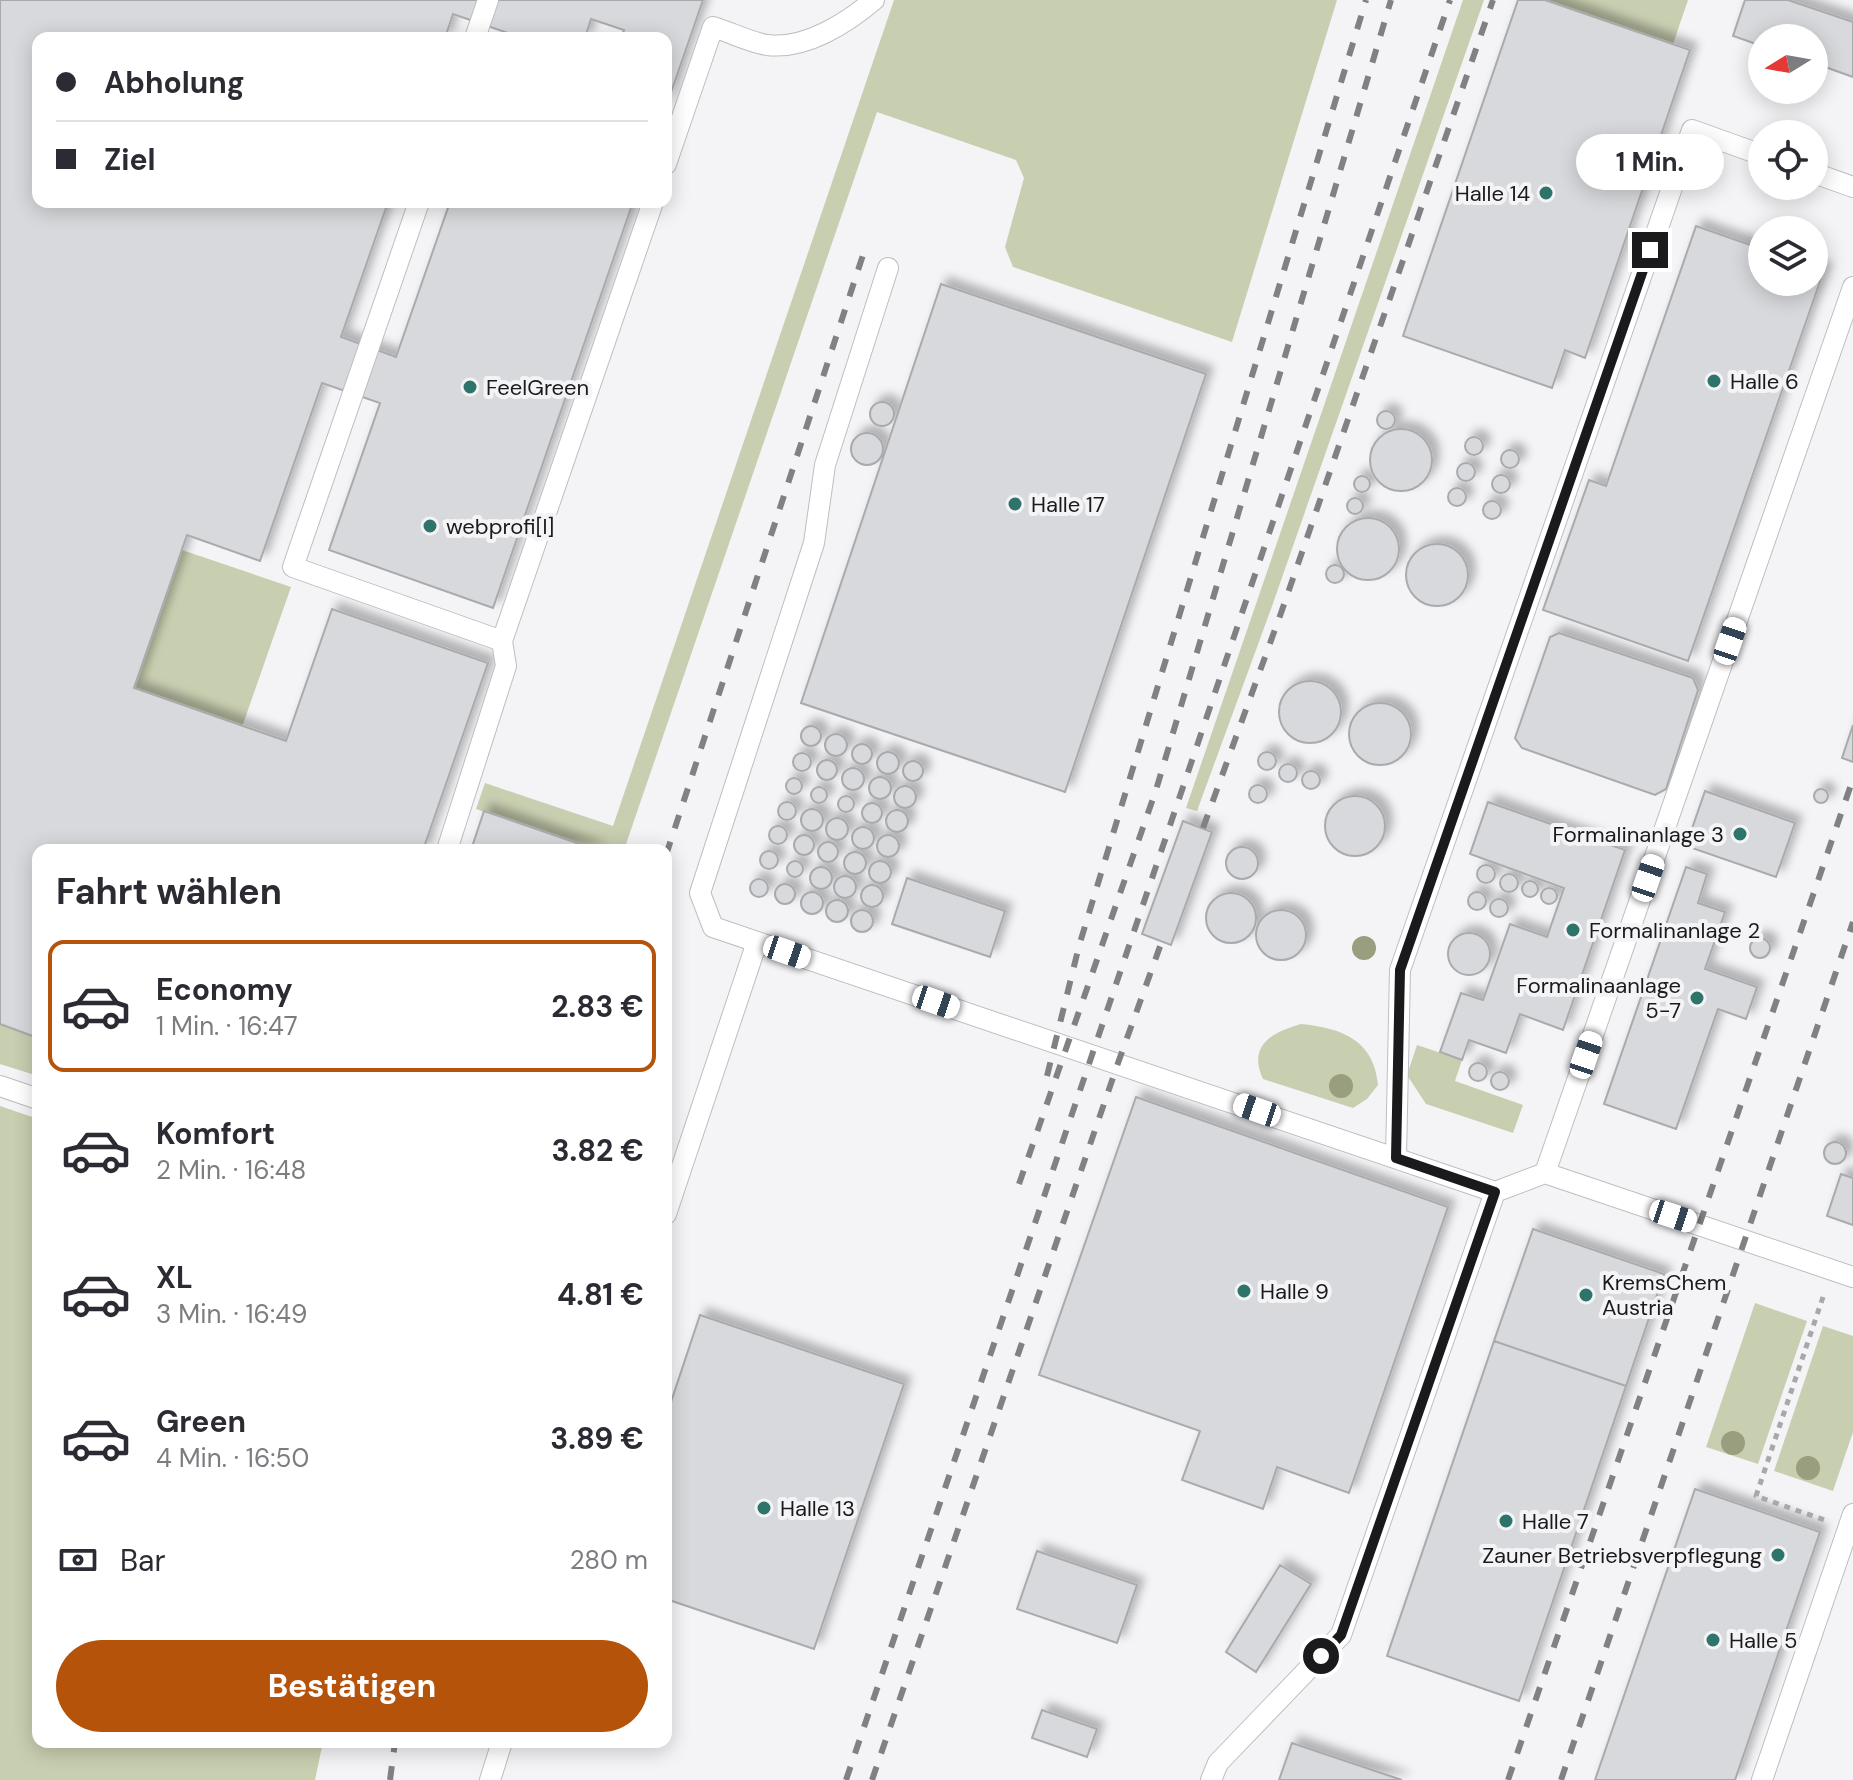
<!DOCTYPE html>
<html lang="de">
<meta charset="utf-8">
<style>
:root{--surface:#fff;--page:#f2f2f3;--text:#2b2b33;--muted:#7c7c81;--line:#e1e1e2;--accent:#b45309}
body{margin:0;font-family:"DM Sans",sans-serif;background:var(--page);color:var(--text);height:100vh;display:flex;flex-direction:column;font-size:30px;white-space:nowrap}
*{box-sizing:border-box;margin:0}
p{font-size:26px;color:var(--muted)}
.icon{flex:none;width:44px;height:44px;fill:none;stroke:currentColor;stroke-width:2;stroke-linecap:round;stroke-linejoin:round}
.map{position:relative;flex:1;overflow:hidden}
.side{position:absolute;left:32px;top:844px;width:640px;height:904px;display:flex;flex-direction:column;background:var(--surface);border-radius:16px;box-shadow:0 4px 20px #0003}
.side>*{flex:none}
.hud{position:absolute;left:32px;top:32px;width:640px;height:176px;border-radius:16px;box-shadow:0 4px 20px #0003;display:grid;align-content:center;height:176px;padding:0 24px;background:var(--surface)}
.needle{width:52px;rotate:259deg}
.buttons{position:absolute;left:1748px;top:24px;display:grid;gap:16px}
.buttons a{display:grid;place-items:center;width:80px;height:80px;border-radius:50%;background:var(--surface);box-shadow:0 4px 20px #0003;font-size:40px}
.end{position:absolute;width:36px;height:36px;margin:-18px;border:10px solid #1a1a1c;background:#fff;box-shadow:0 0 0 4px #fff}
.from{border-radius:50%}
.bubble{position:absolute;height:56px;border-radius:28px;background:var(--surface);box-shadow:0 4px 20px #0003;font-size:26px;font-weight:700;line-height:56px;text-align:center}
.car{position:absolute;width:24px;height:48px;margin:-24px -12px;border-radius:10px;box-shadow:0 0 6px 2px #0007;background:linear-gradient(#fff 24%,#345 0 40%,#fff 0 76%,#345 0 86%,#fff 0)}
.hud b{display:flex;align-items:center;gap:28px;height:76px;font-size:30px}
.hud b+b{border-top:2px solid var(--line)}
.hud i{width:20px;height:20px;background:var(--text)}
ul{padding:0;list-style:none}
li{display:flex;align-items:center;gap:24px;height:132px;margin:0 16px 12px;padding:0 8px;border:4px solid transparent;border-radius:16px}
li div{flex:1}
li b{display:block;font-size:30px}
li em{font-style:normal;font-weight:700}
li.on{border-color:var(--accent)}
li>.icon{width:72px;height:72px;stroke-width:1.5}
h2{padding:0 24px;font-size:36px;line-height:96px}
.pay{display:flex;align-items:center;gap:20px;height:88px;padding:0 24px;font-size:30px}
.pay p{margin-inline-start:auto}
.action{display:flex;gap:16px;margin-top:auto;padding:16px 24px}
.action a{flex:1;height:92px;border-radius:48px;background:var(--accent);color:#fff;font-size:32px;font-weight:700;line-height:92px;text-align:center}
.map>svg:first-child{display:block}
</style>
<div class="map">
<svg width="1853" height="1780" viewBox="0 0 1853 1780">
<defs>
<filter id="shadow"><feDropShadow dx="7" dy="-7" stdDeviation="4" flood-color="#0004"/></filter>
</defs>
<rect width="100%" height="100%" fill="#f4f4f7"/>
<path fill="#c8ceb0" d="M894,0h443l-105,342 -219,-75 -8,-20 19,-69 -8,-18 -139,-48 -253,738h-27l-121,-41 9,-26 128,43z
M1463,0h21l-213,609 -74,202 -11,-3z
M1545,0h143l-15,44z
M182,550l109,37 -49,140 -108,-39z
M0,1024l38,14v38l-38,-12z
M1301,1024c41,4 73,16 77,61l-11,14 -14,9 -90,-29c-16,-34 10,-47 38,-55z
M1417,1045l45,15 -7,21 68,24 -10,28 -87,-29 -19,-29z
M0,1106l38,13v623h285l-8,38h-315z
M1755,1303l52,18 -49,143 -52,-17z
M1823,1326l30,10v96l-20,59 -59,-20z"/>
<path fill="#d8d9dc" stroke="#a9aaac" stroke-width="2" filter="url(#shadow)" d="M0,0h703l-37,107v-69h-45l3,-8 -33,-11 -6,19h-79l2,-5 -55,-19 -8,24h-407v164h350l-47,135 55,20 54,-155h183l-140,406 -164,-58 51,-147 -58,-20 -62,178 -73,-26 -53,153 152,53 46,-132 156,54 -65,187h-385v188l-38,-14z
M1518,0h27l145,50 -105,308 -20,-8 -13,38 -149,-52z
M1745,0h43l65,22v55l-39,-14v-25h-52v8l-29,-10z
M1696,226l66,23v33h52v-15l10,3 -136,391 -145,-51 46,-130 17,6z
M941,284l265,90 -141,418 -264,-89z
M870 414a12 12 0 1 1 24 0a12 12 0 1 1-24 0Z
M1377 420a9 9 0 1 1 18 0a9 9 0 1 1-18 0Z
M1370 460a31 31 0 1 1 62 0a31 31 0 1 1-62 0Z
M851 449a16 16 0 1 1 32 0a16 16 0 1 1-32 0Z
M1465 446a9 9 0 1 1 18 0a9 9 0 1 1-18 0Z
M1501 459a9 9 0 1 1 18 0a9 9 0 1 1-18 0Z
M1457 472a9 9 0 1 1 18 0a9 9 0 1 1-18 0Z
M1492 484a9 9 0 1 1 18 0a9 9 0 1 1-18 0Z
M1354 484a8 8 0 1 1 16 0a8 8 0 1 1-16 0Z
M1448 497a9 9 0 1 1 18 0a9 9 0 1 1-18 0Z
M1347 506a8 8 0 1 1 16 0a8 8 0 1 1-16 0Z
M1483 510a9 9 0 1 1 18 0a9 9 0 1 1-18 0Z
M1337 549a31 31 0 1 1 62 0a31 31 0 1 1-62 0Z
M1406 575a31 31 0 1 1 62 0a31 31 0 1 1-62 0Z
M1326 574a9 9 0 1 1 18 0a9 9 0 1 1-18 0Z
M1559,633l134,45 5,12 -32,99 -11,6 -133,-47 -7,-10 35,-101z
M1279 712a31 31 0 1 1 62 0a31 31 0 1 1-62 0Z
M1349 734a31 31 0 1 1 62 0a31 31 0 1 1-62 0Z
M1853,725v37l-11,-4z
M801 736a10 10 0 1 1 20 0a10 10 0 1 1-20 0Z
M825 745a11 11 0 1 1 22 0a11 11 0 1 1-22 0Z
M852 754a10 10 0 1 1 20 0a10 10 0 1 1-20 0Z
M1258 761a9 9 0 1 1 18 0a9 9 0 1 1-18 0Z
M877 763a11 11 0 1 1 22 0a11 11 0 1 1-22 0Z
M793 762a9 9 0 1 1 18 0a9 9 0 1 1-18 0Z
M817 770a10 10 0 1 1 20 0a10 10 0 1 1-20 0Z
M903 771a10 10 0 1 1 20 0a10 10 0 1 1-20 0Z
M1279 773a9 9 0 1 1 18 0a9 9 0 1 1-18 0Z
M842 779a11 11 0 1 1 22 0a11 11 0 1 1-22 0Z
M1302 780a9 9 0 1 1 18 0a9 9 0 1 1-18 0Z
M869 788a11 11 0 1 1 22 0a11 11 0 1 1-22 0Z
M786 786a8 8 0 1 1 16 0a8 8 0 1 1-16 0Z
M1249 794a9 9 0 1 1 18 0a9 9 0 1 1-18 0Z
M894 797a11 11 0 1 1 22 0a11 11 0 1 1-22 0Z
M811 795a8 8 0 1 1 16 0a8 8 0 1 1-16 0Z
M1814 796a7 7 0 1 1 14 0a7 7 0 1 1-14 0Z
M1705,791l90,32 -19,54 -90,-31z
M838 804a8 8 0 1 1 16 0a8 8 0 1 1-16 0Z
M1325 826a30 30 0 1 1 60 0a30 30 0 1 1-60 0Z
M1488,802l137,48 -62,180 -43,-16 -14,39 -37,-13 -7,20 -22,-8 21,-59 22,7 27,-76 37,13 17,-49 -94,-34z
M778 811a9 9 0 1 1 18 0a9 9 0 1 1-18 0Z
M862 813a10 10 0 1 1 20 0a10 10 0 1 1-20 0Z
M801 820a11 11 0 1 1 22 0a11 11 0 1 1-22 0Z
M886 821a11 11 0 1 1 22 0a11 11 0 1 1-22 0Z
M484,811l113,39h-126z
M826 829a11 11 0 1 1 22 0a11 11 0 1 1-22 0Z
M1183,821l29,11 -41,113 -29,-11z
M769 835a9 9 0 1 1 18 0a9 9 0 1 1-18 0Z
M852 838a11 11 0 1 1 22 0a11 11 0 1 1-22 0Z
M794 845a10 10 0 1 1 20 0a10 10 0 1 1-20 0Z
M877 846a11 11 0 1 1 22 0a11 11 0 1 1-22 0Z
M818 852a10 10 0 1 1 20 0a10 10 0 1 1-20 0Z
M1226 863a16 16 0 1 1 32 0a16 16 0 1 1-32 0Z
M760 860a9 9 0 1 1 18 0a9 9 0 1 1-18 0Z
M844 863a11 11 0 1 1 22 0a11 11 0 1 1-22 0Z
M787 869a8 8 0 1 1 16 0a8 8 0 1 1-16 0Z
M869 872a11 11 0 1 1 22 0a11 11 0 1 1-22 0Z
M1477 874a9 9 0 1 1 18 0a9 9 0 1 1-18 0Z
M810 878a11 11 0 1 1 22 0a11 11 0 1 1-22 0Z
M1686,867l21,7 -9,29 27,9 -20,57 52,18 -11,32 -28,-10 -42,120 -72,-25z
M1500 883a9 9 0 1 1 18 0a9 9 0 1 1-18 0Z
M834 887a11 11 0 1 1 22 0a11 11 0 1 1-22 0Z
M907,878l98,33 -15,46 -98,-33z
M750 888a9 9 0 1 1 18 0a9 9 0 1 1-18 0Z
M1522 889a8 8 0 1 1 16 0a8 8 0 1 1-16 0Z
M775 894a10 10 0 1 1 20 0a10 10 0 1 1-20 0Z
M861 896a11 11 0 1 1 22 0a11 11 0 1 1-22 0Z
M1541 896a8 8 0 1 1 16 0a8 8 0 1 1-16 0Z
M1468 901a9 9 0 1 1 18 0a9 9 0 1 1-18 0Z
M801 903a11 11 0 1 1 22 0a11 11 0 1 1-22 0Z
M1206 918a25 25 0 1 1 50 0a25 25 0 1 1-50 0Z
M1490 908a9 9 0 1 1 18 0a9 9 0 1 1-18 0Z
M826 911a11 11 0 1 1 22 0a11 11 0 1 1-22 0Z
M851 921a11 11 0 1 1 22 0a11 11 0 1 1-22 0Z
M1256 935a25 25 0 1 1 50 0a25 25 0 1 1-50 0Z
M1448 954a21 21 0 1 1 42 0a21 21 0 1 1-42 0Z
M1750 948a10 10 0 1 1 20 0a10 10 0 1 1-20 0Z
M1469 1072a9 9 0 1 1 18 0a9 9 0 1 1-18 0Z
M1491 1081a9 9 0 1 1 18 0a9 9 0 1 1-18 0Z
M1136,1097l312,110 -99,286 -72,-26 -14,42 -81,-29 18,-49 -161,-56z
M1824 1153a11 11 0 1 1 22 0a11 11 0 1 1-22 0Z
M1841,1174l12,4v47l-26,-9z
M1533,1229l131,45 -38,112 -132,-45z
M700,1315l204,69 -90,265 -148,-50v-182z
M1494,1341l132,45 -107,315 -132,-45z
M1695,1489l125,43 -85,248h-140z
M1037,1551l100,34 -20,58 -100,-34z
M1280,1565l31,19 -55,88 -30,-20z
M1042,1710l55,19 -10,28 -55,-19z
M1292,1743l110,37h-123z"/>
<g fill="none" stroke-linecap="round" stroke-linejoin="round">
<g stroke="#bdbec1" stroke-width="22">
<path id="lane" d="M475,38l13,-38
M666,164l47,-137c17,5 36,15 54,18 38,5 80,-22 107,-45
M1814,173l39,14
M419,202l-126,365 209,74 151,-439
M888,268l-63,197 -11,78 -114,350 13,34 782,265 50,-19 308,104
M447,850l59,-184 -4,-25
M0,1086l38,13
M1396,1158l4,-188 292,-840 70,25
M1545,1173l308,-886
M666,1214l91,-272
M490,1780l12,-38
M1211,1780l7,-17 123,-128 154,-443
M1762,1780l91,-266"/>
</g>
<path stroke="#a8a8aa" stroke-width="5" stroke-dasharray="6 6" stroke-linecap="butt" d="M1823,1297l-67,199 68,24"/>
<use href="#lane" stroke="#fff" stroke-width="20"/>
<path stroke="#818184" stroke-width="6" stroke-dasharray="14 14" stroke-linecap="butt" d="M1203,828l78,-215 212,-613
M666,855l197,-600
M1047,1076l32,-130 287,-946
M1019,1184l137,-394 235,-790
M390,1780l5,-38
M846,1780l604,-1780
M872,1780l246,-717 44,-122
M1508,1780l345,-1001
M1561,1780l292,-858"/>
</g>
<g fill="#999e7f">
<circle cx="1364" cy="948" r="12"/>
<circle cx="1341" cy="1086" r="12"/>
<circle cx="1733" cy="1443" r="12"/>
<circle cx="1808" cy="1468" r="12"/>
</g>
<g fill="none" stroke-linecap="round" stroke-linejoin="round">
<path stroke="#1a1a1c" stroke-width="10" d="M1321,1656l20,-21 154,-443 -99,-34 4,-188 250,-720"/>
</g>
<g fill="#2e746b" stroke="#f4f4f7" stroke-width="3">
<circle cx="1546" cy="193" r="8"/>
<circle cx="1714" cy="381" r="8"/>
<circle cx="470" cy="387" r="8"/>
<circle cx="1015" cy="504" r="8"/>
<circle cx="430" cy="526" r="8"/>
<circle cx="1740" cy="834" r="8"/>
<circle cx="1573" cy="930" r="8"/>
<circle cx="1697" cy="998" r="8"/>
<circle cx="1244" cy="1291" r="8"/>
<circle cx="1586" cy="1295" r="8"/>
<circle cx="764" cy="1508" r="8"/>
<circle cx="1506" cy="1521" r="8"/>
<circle cx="1778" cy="1555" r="8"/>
<circle cx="1713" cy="1640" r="8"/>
</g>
<g text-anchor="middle" stroke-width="8" stroke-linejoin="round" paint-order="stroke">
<g font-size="22" fill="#1a1a1c" stroke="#f4f4f7" text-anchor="start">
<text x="1530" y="201" text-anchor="end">Halle 14</text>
<text x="1730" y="389">Halle 6</text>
<text x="486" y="395">FeelGreen</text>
<text x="1031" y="512">Halle 17</text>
<text x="446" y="534">webprofi[l]</text>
<text x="1724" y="842" text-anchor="end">Formalinanlage 3</text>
<text x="1589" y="938">Formalinanlage 2</text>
<text x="1681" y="993" text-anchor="end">Formalinaanlage<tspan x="1681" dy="25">5-7</tspan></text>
<text x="1602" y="1290">KremsChem<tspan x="1602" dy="25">Austria</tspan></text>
<text x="1260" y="1299">Halle 9</text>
<text x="780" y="1516">Halle 13</text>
<text x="1522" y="1529">Halle 7</text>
<text x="1762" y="1563" text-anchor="end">Zauner Betriebsverpflegung</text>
<text x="1729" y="1648">Halle 5</text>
</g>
</g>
</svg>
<div class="buttons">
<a><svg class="needle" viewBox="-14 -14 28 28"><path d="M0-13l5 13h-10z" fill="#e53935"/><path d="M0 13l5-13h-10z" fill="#7c7c81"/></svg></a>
<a><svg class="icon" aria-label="locate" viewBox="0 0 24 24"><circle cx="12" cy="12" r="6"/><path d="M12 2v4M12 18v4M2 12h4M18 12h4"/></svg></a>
<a><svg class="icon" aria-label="layers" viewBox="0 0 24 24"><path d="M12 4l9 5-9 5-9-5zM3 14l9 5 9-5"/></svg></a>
</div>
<i class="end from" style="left:1321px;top:1656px"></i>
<i class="end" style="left:1650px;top:250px"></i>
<div class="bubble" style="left:1576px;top:134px;width:148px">1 Min.</div>
<i class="car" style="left:1730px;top:641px;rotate:19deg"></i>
<i class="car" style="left:1648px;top:878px;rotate:19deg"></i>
<i class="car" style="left:787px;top:952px;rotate:109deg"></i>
<i class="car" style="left:936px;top:1002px;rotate:109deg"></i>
<i class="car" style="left:1586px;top:1055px;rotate:19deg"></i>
<i class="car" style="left:1257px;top:1110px;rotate:289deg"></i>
<i class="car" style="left:1673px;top:1216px;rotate:108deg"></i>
<div class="hud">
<b><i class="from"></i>Abholung</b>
<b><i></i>Ziel</b>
</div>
<section class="side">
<h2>Fahrt wählen</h2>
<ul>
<li class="on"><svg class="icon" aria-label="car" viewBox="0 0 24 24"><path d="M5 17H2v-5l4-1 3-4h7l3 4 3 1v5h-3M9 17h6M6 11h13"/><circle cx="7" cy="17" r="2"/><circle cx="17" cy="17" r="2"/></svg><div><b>Economy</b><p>1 Min. · 16:47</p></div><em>2.83 €</em></li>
<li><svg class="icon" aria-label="car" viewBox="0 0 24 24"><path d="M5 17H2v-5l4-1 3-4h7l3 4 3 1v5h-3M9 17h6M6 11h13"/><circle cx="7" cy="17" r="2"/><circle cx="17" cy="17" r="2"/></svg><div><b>Komfort</b><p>2 Min. · 16:48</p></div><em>3.82 €</em></li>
<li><svg class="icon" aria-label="car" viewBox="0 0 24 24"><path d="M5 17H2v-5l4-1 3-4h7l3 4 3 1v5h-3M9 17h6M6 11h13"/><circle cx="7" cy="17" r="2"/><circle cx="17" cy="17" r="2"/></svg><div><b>XL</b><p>3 Min. · 16:49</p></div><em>4.81 €</em></li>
<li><svg class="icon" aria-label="car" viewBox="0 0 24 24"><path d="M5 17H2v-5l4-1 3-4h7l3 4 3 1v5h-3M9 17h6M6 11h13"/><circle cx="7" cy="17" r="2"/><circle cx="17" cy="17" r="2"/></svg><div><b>Green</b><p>4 Min. · 16:50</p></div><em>3.89 €</em></li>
</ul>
<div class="pay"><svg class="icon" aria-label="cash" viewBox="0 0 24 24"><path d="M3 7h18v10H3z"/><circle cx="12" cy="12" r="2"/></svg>Bar<p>280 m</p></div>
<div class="action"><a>Bestätigen</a></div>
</section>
</div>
